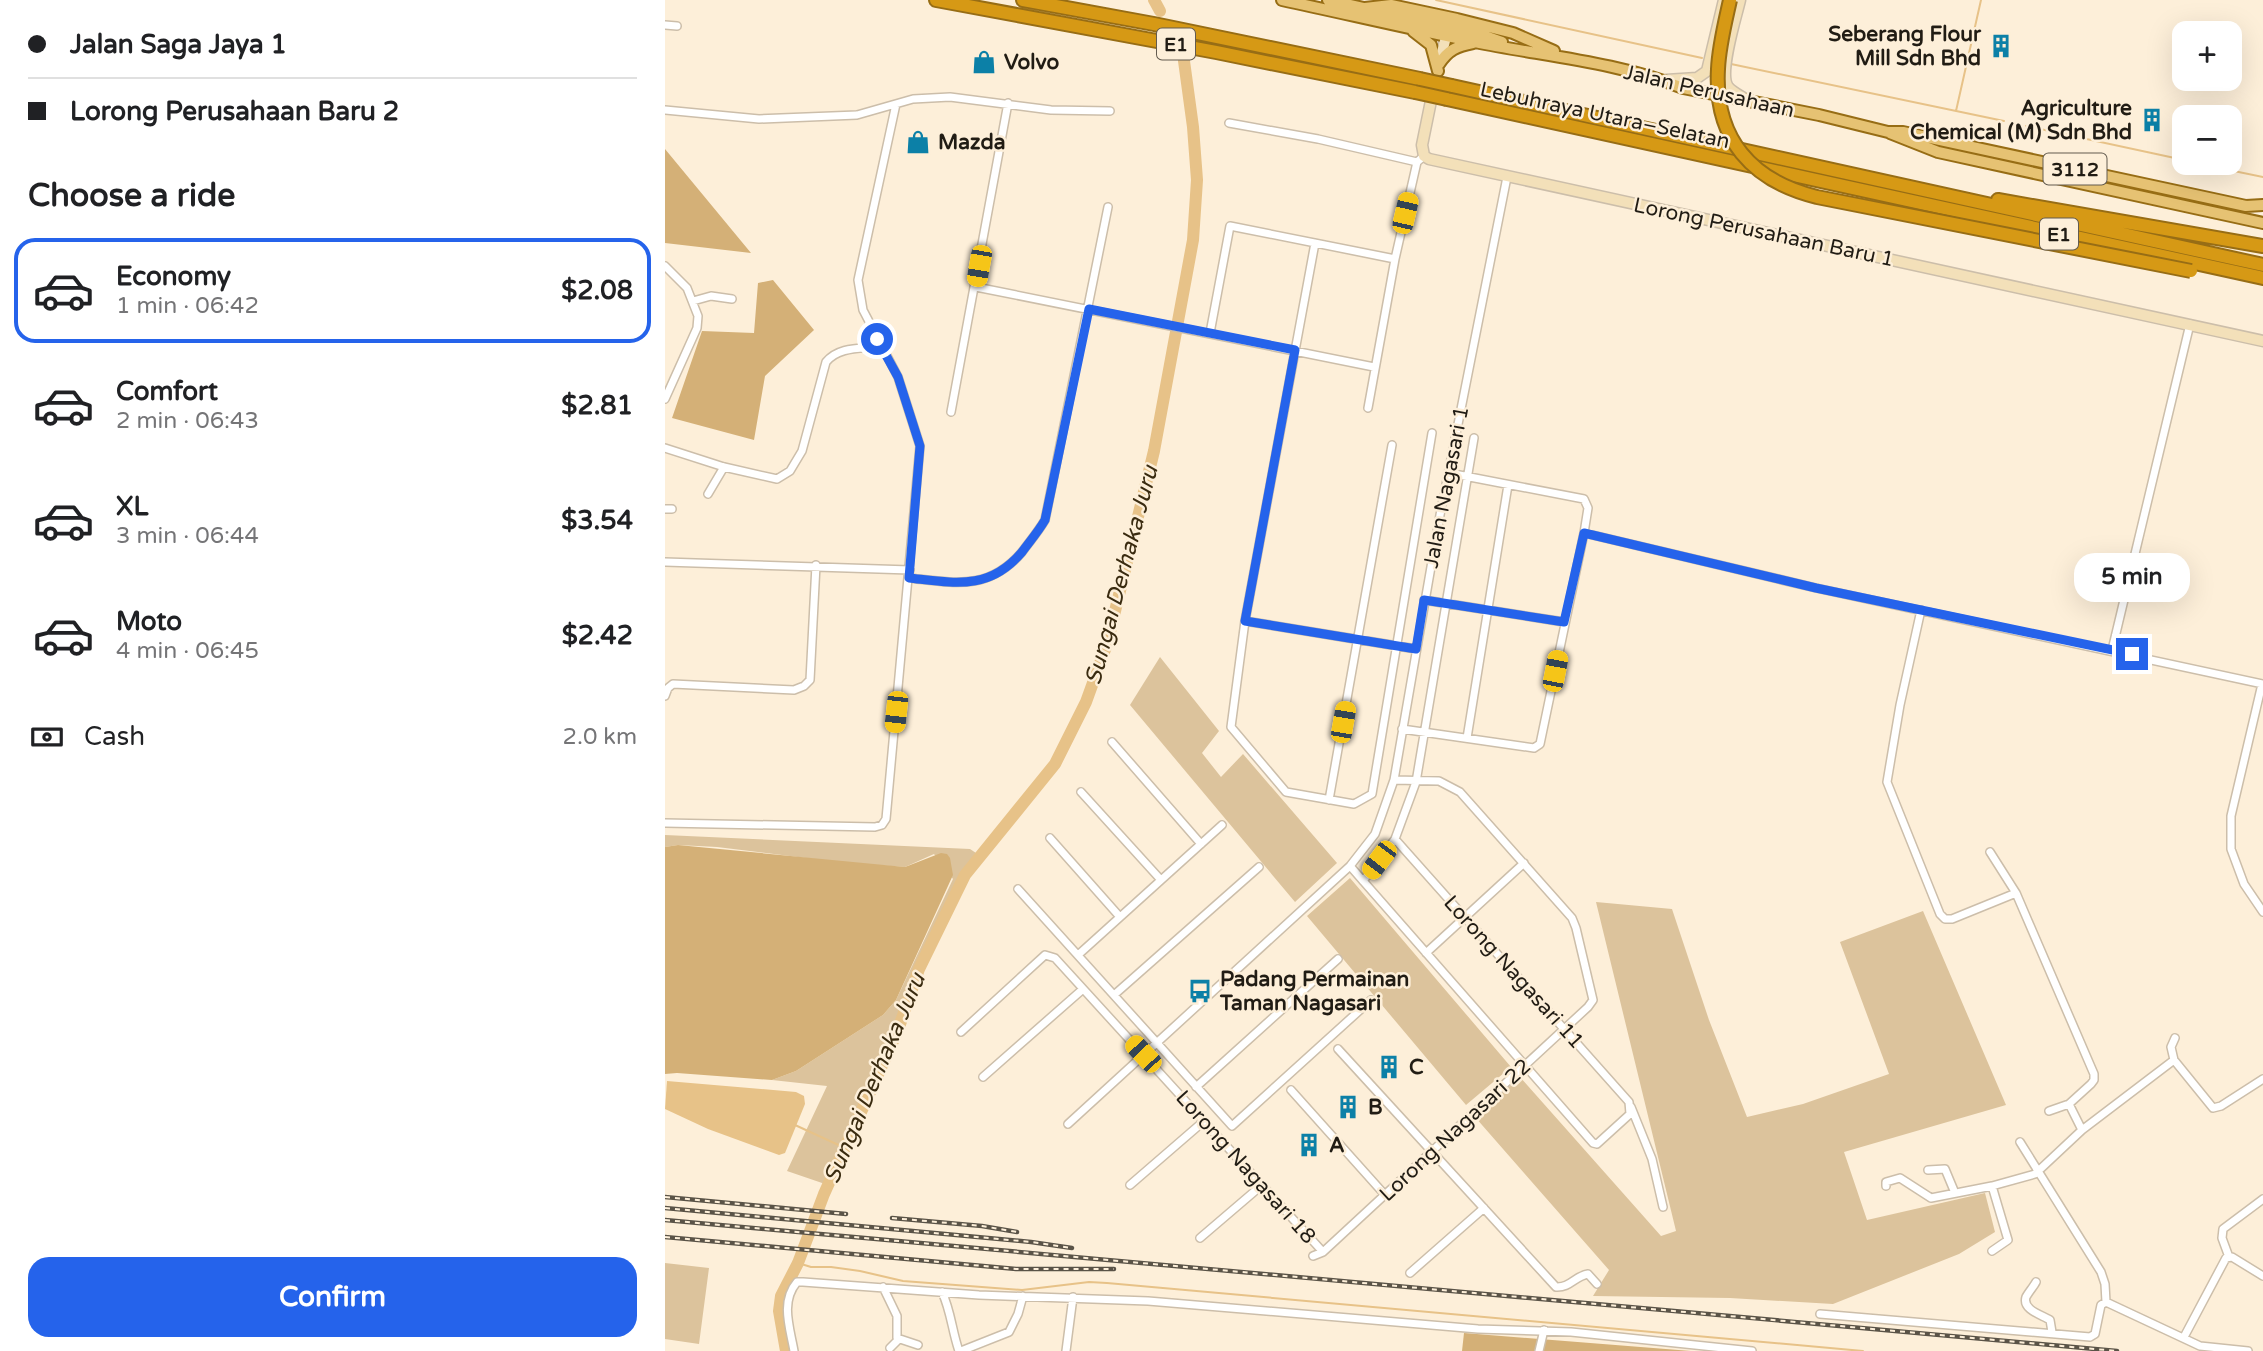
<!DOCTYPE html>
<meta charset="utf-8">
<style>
:root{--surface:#fff;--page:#f2f2f2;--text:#202124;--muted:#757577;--line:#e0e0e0;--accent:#2563eb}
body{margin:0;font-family:"Varela Round",sans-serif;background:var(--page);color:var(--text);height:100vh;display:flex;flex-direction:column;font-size:26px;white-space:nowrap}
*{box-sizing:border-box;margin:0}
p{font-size:23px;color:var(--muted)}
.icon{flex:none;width:38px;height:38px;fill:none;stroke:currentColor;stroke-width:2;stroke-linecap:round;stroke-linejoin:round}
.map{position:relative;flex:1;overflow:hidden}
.panel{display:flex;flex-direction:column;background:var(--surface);width:665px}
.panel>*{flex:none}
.banner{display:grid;align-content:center;height:154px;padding:0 28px;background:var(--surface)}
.fabs{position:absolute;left:1507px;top:21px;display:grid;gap:14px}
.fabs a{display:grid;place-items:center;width:70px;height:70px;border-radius:14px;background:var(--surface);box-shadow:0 7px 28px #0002;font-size:35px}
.end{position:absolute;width:32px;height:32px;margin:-16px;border:9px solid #2563eb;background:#fff;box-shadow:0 0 0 4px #fff}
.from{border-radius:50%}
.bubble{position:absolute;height:49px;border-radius:21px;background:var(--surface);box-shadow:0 7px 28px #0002;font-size:23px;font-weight:700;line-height:49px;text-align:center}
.car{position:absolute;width:21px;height:42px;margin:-21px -10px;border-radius:9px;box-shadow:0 0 5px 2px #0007;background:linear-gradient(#f5c518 24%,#345 0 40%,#f5c518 0 76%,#345 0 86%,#f5c518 0)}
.banner b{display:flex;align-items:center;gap:24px;height:66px;font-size:26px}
.banner b+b{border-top:2px solid var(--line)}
.banner i{width:18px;height:18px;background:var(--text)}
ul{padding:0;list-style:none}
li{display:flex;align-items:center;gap:21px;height:105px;margin:0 14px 10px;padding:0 14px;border:4px solid transparent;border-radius:21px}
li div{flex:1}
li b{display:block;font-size:26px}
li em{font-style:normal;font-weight:700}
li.selected{border-color:var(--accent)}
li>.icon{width:63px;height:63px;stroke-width:1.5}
h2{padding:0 28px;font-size:32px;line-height:84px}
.pay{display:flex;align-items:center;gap:18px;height:77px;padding:0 28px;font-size:26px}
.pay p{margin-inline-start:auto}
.primary-button{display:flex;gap:14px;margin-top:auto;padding:14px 28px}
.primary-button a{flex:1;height:80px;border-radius:21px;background:var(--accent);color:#fff;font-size:28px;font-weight:700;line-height:80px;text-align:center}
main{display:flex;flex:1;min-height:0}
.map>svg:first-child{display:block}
</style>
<main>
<section class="panel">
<div class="banner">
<b><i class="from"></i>Jalan Saga Jaya 1</b>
<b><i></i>Lorong Perusahaan Baru 2</b>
</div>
<h2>Choose a ride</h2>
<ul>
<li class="selected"><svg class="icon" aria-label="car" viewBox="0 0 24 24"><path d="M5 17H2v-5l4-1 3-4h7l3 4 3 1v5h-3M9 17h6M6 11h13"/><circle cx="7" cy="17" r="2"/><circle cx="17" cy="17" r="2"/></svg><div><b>Economy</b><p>1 min · 06:42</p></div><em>$2.08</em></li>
<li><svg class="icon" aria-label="car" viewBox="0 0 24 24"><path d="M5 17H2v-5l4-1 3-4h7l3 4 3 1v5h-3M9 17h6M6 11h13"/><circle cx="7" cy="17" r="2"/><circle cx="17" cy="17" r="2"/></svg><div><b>Comfort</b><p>2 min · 06:43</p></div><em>$2.81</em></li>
<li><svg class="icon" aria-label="car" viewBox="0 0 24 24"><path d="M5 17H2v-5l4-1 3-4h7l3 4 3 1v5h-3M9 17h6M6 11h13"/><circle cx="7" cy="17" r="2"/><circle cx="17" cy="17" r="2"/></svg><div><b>XL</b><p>3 min · 06:44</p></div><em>$3.54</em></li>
<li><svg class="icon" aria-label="car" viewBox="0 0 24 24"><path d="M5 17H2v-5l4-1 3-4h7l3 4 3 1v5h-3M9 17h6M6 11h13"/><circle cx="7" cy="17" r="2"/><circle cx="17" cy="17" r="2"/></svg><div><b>Moto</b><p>4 min · 06:45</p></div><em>$2.42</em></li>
</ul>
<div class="pay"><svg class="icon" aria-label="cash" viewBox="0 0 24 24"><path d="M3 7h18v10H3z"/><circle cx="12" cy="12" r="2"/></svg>Cash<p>2.0 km</p></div>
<div class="primary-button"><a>Confirm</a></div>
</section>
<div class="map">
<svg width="1598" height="1351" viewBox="0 0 1598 1351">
<rect width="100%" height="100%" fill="#fdefd9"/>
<path fill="#dcc39c" d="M495,657l59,74 -17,22 19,24 22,-23 94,109 -42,39 -165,-197z
M0,835l305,14 6,4c-36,52 -56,115 -80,174 -21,53 -48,105 -71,157l-38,-13 40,-85 -55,-6 24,-9 87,-56 13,-15 57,-121 -19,-25 -29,13 -59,-4 -129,-16 -39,-2 -13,2z
M685,878l161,189 -45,38 -159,-189z
M931,902l76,7 37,111 38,97 56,-13 86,-30 -49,-132 83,-31 83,194 -162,47 23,68 118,-27 10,39 -36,22 -126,50 -103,-6 -137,-2 16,-26 -134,-153 45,-40 141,159 15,-5z
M0,1263l44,5 -10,76 -34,-5z"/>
<path fill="#d4b077" d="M0,149l86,104 -86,-10z
M108,280l41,50 -49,46 -11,64 -82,-22 30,-87 52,2 4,-50z
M13,845l227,22 36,-14 6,1 3,4 3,17 -57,125 -13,15 -87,56 -24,9 -95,-7 -12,1v-227z
M799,1333l227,18h-229z"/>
<path fill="#e7c288" d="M2,1081l129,11 8,4 1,8 -20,49 -6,2 -71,-26 -43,-20z"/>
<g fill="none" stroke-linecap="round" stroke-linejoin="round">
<path stroke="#e7c288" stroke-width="2" d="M771,0l266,58
M1066,64l273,57
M1291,111l25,-111
M1361,126l158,34
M1530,163l68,14
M130,1125l50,23
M133,1263l13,4h20l29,4 43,10 119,9 67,-8 18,1 756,68"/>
<path stroke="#e7c288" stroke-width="12" d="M489,0l6,11
M121,1351l-7,-40 2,-15 17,-33 26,-69 74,-164 21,-61 46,-94 90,-111 31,-62 21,-58 47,-193 39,-211 4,-60 -4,-53 -9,-66"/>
<g stroke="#ccbeaa" stroke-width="10">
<path id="street" d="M0,25l12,1
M0,110l94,9 98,-4 56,-16 37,-2 101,13 59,1
M564,123l89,16 99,23
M650,243l-70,378 -14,106 55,65 68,12 18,-10 60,-361
M0,266l22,22 11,28 -1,12 -32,71
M311,287l398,80
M28,301l18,-5 21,3
M545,333l20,-107 165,33
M703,408l27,-149 22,-97 7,-6
M286,412l57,-309
M0,448l59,19 53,12 13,-8 12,-20 24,-89c13,-16 36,-13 55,-16
M43,494l16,-27
M0,509h7
M919,533l232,55 447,96
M0,562l245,8
M244,578c46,5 80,13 113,-26 8,-11 16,-20 23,-32l63,-313
M759,600l140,22
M1256,610l-21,95 -13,77 53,132 5,5h7l64,-26
M580,621l171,28
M1447,650l78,-326
M1597,684l-31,132v33l13,35 19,28
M0,696l3,-8 5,-4 121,6 10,-4 6,-6 6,-115
M737,729l132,19 6,-4 44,-211 4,-25 -4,-9 -135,-26
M802,738l41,-253
M447,742l89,102
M416,792l80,88
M664,800l63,-355
M0,823l210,4 7,-2 4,-6 34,-373 -22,-69 -35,-67 -5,-30 38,-176
M385,838l70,79
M1325,852l26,41 78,181v6l-3,4 -22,20 -20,7
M685,866l243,277 4,1 33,-30 -1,-12 -234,-263
M698,881l32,-42 21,-57 58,-344
M353,889l214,237 139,-126
M761,953l98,-90
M413,955l144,-130
M449,995l145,-128
M296,1032l84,-77 10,3 268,294
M1510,1038l-4,9 3,13 39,48 8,-2 42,-27
M673,1049l218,238c14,1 19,-11 32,-13l9,10
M318,1077l100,-88
M531,1087l142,-128
M626,1090l94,105
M1404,1104l13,26
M966,1107l21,52 11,48
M403,1124l282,-258 25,-32 19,-54 46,-265 67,-338
M1355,1142l81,130 4,12 1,18
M1263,1170l17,-1 10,24
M465,1185l74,-64
M1221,1186v-4l14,-4 31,20 61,-12 43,-12 47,-44 92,-70
M1327,1186l16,54 -16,11
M535,1238l62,-53
M648,1256l10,-4 265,-245 5,-7 -17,-72 -4,-10 -112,-126 -21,-11 -45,-1
M1564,1257l-7,-19 1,-9 40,-30
M745,1273l74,-65
M1371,1282c-2,4 -8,11 -10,15 -4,13 16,18 24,23l2,12
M218,1287l14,29v22l21,7
M277,1292c9,19 10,39 17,59
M1155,1314l270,23 5,-3 6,-29 5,-3 94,44 48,5
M1519,1337l42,-79 6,-1 31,19
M225,1348l9,-9
M129,1351c-4,-23 -14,-49 3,-69h6l176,13 169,6 330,28 93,3 181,19
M296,1351l48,-19 9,-18 5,-18
M401,1351l7,-54
M874,1351l5,-21"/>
</g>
<g stroke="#ccbeaa" stroke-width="13">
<path id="secondary" d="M1075,0c-4,18 -22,73 -12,87 5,6 13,9 19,13
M774,63l9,-33
M1001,80l31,-2 10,-7 17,-71
M768,91l-11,54 2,11 5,3 834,182"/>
</g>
<g stroke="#976d15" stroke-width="14">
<path id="primary" d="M617,0c65,14 129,29 193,42 69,14 142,20 208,46l136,27 69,17h15l343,74 17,-1
M663,0l151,34 23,8
M700,8l26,-3 66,14 56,14 41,18
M748,31l18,14 7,26
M774,64c9,-14 18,-18 34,-21
M1225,133l48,19 325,71"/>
</g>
<g stroke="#976d15" stroke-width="16">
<path id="highway" d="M271,0l280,52 199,40
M358,0l131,24 266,55
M787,86l811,179
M782,99l816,179
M1333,200l265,46"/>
</g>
<use href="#street" stroke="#fff" stroke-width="7"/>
<use href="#secondary" stroke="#f3e0b9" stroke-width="10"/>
<use href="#primary" stroke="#e6c273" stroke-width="10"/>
<use href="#highway" stroke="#d69915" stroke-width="12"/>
<g stroke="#5a5347" stroke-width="4.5">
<path id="rail" d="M0,1197l181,17
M0,1208l366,34 41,6
M227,1218l90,8 35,6
M0,1220l1452,131
M0,1237l351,32h98"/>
</g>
<use href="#rail" stroke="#fdefd9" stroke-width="2" stroke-dasharray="5" stroke-linecap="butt"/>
<g stroke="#976d15" stroke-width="16" stroke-linecap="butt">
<path id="highway-bridge" d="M1065,0c-5,23 -11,46 -12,69 -4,70 34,112 99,128l374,74
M755,79l32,7
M750,92l32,7"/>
</g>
<use href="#highway-bridge" stroke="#d69915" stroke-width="12"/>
</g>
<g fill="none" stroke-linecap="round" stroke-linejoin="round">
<path stroke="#2563eb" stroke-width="9" d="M212,339l21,38 22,69 -11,132c46,5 80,13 113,-26 8,-11 16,-20 23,-32l44,-211 206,41 -50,271 171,28 8,-49 140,22 20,-89 232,55 316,66"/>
</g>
<defs>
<g id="building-bare" transform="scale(1.89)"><path d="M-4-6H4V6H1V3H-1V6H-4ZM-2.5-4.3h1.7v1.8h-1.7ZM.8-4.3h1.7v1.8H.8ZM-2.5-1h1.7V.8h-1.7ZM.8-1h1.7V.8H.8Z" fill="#0c80a7" stroke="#fdefd9" stroke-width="2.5" paint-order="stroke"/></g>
<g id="shop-bare" transform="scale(1.89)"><path d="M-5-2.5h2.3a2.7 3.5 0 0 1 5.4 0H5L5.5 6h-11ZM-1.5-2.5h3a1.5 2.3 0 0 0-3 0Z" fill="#0c80a7" stroke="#fdefd9" stroke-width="2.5" paint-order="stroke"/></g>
<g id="bus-bare" transform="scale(1.89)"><path d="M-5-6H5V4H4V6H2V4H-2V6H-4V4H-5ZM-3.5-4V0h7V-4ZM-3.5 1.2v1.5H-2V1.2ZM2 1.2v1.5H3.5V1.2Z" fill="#0c80a7" stroke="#fdefd9" stroke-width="2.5" paint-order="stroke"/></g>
</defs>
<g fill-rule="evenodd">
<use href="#building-bare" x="1336" y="46"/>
<use href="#shop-bare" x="319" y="62"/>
<use href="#building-bare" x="1487" y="120"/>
<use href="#shop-bare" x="253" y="142"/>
<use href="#bus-bare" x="535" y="991"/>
<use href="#building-bare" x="724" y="1067"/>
<use href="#building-bare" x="683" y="1107"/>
<use href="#building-bare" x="644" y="1145"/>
</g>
<g text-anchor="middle" stroke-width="5" stroke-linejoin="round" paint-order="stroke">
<g fill="#fdefd9" stroke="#635b4f" stroke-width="2">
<rect x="492" y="28.5" width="38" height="31" rx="5"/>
<rect x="1378.5" y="153.5" width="63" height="31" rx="5"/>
<rect x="1375" y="218.5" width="38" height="31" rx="5"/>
</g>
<g font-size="19" font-weight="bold" fill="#211c14">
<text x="511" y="51">E1</text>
<text x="1410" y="176">3112</text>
<text x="1394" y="241">E1</text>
</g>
<g font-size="21" font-weight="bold" fill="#211c14" stroke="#fdefd9" text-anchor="start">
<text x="1316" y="41" text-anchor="end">Seberang Flour<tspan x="1316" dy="24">Mill Sdn Bhd</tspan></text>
<text x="339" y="69">Volvo</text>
<text x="1467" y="115" text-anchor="end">Agriculture<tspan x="1467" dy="24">Chemical (M) Sdn Bhd</tspan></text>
<text x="273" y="149">Mazda</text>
<text x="555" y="986">Padang Permainan<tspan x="555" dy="24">Taman Nagasari</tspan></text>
<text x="744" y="1074">C</text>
<text x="703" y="1114">B</text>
<text x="664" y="1152">A</text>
</g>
<g font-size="21" fill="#211c14" stroke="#fdefd9">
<text transform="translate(1044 91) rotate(13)" y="7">Jalan Perusahaan</text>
<text transform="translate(940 115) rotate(12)" y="7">Lebuhraya Utara–Selatan</text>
<text transform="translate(1099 232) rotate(12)" y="7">Lorong Perusahaan Baru 1</text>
<text transform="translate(781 487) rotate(-79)" y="7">Jalan Nagasari 1</text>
<text transform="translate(849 972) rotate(48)" y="7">Lorong Nagasari 11</text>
<text transform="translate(790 1130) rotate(-43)" y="7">Lorong Nagasari 22</text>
<text transform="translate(581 1167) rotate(48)" y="7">Lorong Nagasari 18</text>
</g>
<g font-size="23" font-style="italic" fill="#3a2b10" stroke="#fdefd9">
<text transform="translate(456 575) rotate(-75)" y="8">Sungai Derhaka Juru</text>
<text transform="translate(209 1078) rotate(-67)" y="8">Sungai Derhaka Juru</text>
</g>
</g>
</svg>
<div class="fabs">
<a>+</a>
<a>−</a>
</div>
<i class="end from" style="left:212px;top:339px"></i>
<i class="end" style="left:1467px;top:654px"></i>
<div class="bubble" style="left:1409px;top:553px;width:116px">5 min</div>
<i class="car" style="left:740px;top:213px;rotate:13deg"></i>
<i class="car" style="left:314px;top:266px;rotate:190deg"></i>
<i class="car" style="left:890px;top:671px;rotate:11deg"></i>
<i class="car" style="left:231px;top:712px;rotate:186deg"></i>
<i class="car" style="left:678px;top:722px;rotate:10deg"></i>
<i class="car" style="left:714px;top:860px;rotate:217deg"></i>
<i class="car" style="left:478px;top:1054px;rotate:317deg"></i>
</div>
</main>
